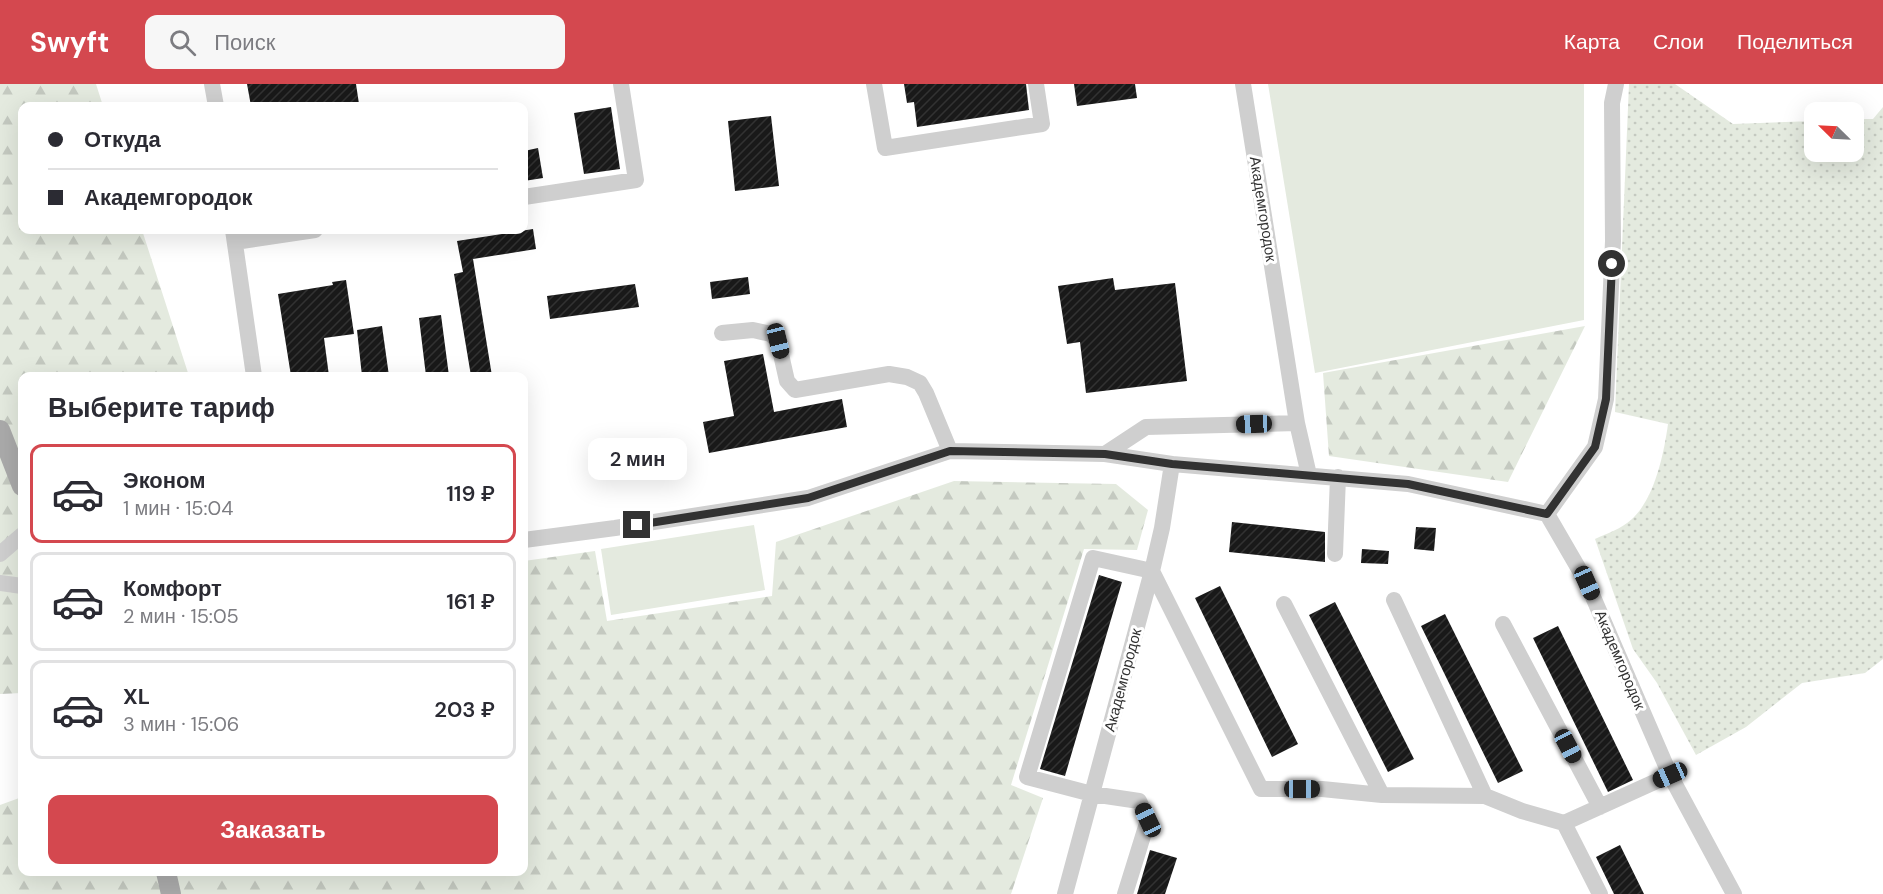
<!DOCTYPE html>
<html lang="ru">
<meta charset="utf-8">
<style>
:root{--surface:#fff;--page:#f7f7f7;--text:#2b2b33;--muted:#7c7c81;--line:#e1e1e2;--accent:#d4484f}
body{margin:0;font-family:"DM Sans",sans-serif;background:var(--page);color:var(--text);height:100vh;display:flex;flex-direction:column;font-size:22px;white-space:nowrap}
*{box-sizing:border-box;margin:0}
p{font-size:20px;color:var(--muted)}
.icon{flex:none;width:33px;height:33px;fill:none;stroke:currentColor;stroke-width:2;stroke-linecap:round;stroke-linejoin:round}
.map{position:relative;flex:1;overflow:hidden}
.details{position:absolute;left:18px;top:288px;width:510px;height:504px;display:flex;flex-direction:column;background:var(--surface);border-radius:12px;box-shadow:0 6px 24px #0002}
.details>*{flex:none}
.top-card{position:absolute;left:18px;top:18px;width:510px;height:132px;border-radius:12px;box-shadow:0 6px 24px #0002;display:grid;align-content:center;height:132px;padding:0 30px;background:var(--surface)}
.needle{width:39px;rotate:294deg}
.tools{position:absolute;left:1804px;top:18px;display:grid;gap:12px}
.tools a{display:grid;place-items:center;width:60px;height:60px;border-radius:12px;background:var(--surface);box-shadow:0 6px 24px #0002;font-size:30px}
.end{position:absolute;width:27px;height:27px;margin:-14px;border:8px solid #323232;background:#fff;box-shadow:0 0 0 3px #fff}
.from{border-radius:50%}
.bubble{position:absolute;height:42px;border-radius:12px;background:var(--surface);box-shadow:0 6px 24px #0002;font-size:20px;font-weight:600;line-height:42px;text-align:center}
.car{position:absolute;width:18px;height:36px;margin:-18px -9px;border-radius:8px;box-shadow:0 0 4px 2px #0007;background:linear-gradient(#222 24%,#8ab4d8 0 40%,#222 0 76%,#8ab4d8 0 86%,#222 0)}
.top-card b{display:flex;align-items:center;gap:21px;height:57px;font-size:22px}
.top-card b+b{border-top:2px solid var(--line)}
.top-card i{width:15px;height:15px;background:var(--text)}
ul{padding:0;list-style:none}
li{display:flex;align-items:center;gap:18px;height:99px;margin:0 12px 9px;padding:0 18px;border:3px solid var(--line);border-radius:12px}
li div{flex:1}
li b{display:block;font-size:22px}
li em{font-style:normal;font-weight:600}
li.active{border-color:var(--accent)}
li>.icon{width:54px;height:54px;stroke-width:1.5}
h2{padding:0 30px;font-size:27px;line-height:72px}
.cta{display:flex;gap:12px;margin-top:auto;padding:12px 30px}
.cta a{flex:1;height:69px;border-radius:12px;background:var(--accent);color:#fff;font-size:24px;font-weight:600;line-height:69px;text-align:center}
header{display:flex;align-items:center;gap:36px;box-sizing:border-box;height:84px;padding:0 30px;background:var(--accent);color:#fff}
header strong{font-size:28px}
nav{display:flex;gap:33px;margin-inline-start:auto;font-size:21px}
.search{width:420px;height:54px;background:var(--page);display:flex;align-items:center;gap:15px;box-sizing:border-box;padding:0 21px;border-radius:12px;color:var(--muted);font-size:22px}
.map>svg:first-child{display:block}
</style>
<header>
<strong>Swyft</strong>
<div class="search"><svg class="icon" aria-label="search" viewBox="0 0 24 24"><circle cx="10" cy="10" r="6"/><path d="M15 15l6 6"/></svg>Поиск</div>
<nav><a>Карта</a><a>Слои</a><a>Поделиться</a></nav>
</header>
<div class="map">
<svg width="1883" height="810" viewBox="0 0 1883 810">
<defs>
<pattern id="grass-dots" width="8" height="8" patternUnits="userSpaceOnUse" patternTransform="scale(1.5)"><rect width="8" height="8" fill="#e4eadf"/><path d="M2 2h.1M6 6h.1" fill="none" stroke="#c4c9c0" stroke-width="1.8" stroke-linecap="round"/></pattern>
<pattern id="forest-firs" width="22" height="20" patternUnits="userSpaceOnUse" patternTransform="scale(1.5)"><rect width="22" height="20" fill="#e4eadf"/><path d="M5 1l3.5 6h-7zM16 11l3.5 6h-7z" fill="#c4c9c0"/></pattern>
<pattern id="building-hatch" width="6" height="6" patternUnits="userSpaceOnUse" patternTransform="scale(1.5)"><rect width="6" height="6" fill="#191919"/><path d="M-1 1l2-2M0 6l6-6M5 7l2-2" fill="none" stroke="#323232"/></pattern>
</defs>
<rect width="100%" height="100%" fill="#fff"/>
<path fill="url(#grass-dots)" d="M1629,0h46l58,40 82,-3v31h39v-33h19l10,-12v552l-18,14 -63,10 -56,44 -50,28 -39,-72 -24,-34 -38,-110c13,-6 26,-10 37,-20 23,-21 32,-66 36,-95l-53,-12z"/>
<path fill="url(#forest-firs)" d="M0,0h96l7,22h-81v124h120l47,146h-167v317l-22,1z
M1585,242l-77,156 -179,-26 -6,-83z
M954,397l162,3 32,26 -11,40 -53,-1 -73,236 32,13 -32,96h-1011v-89l22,-8v75h502v-311l71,-10 12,70 165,-25 4,-54z"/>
<path fill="#e4eadf" d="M1268,0h316v236l-269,53z
M754,441l11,65 -154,25 -10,-66z"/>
<path fill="url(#building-hatch)" d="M247,0h109l3,20 -18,2h-90z
M904,0h122l3,26 -112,17 -3,-25 -7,1z
M1074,0h61l2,14 -60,8z
M611,23l9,62 -36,5 -10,-61z
M771,32l8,70 -44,5 -7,-70z
M538,64l5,30 -19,3v-30z
M533,145l3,20 -63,10 19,117h-21l-17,-102 9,-2 -6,-31z
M748,193l2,17 -38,5 -2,-17z
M1113,194l2,12 60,-7 12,98 -101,12 -6,-51 -13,2 -9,-58z
M346,196l8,54 -30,4 5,38h-38l-13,-82 55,-9 -1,-3z
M635,200l4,23 -89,12 -3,-23z
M441,231l8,61h-23l-7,-58z
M382,242l7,50h-27l-5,-46z
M763,270l11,58 68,-13 5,28 -138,26 -6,-31 31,-6 -10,-55z
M1232,438l93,10v30l-96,-10z
M1416,443l20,1 -2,23 -20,-2z
M1362,465l27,2 -1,13 -27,-1z
M1099,491l23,7 -57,194 -25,-7z
M1220,502l78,158 -26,13 -77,-159z
M1335,518l79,157 -26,13 -79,-157z
M1445,530l78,157 -25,12 -77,-157z
M1558,542l75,154 -25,12 -75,-154z
M1620,761l24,49h-30l-18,-37z
M1150,766l27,8 -12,36h-28z"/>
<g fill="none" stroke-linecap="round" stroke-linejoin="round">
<path stroke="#cfcfcf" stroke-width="16" d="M212,0l4,22
M874,0l11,64 157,-24 -6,-40
M1243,0l54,339 12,52
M524,113l112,-17 -15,-96
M233,146l21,146
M235,158l80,-12
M722,249l31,-3 18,4 7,7 9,40 8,9 94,-16 18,3 13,6 6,10 24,58
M1105,370l41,-27 151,-4
M1547,430l48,-67 11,-48 7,-158 -1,-138 4,-19
M524,456l91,-12 193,-30 142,-47 155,3 67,10 236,20 139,30 40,69 83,192 64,119
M0,470l22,-19
M1335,470l3,-77
M0,499l22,3
M1394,516l91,196
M1284,520l98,191
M1503,540l97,183
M1564,739l36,71
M1065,810l87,-323 10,-43 10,-64
M1125,810l23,-74 -9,-19 -47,-7 -65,-17 66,-219 59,13 109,218h61l60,6 103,1 37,15 42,12 106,-48"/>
<path stroke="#aaa" stroke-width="20" d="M0,346l22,56
M166,788l5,22"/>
</g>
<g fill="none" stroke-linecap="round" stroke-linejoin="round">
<path stroke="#323232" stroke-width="8" d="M637,441l171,-27 142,-47 155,3 67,10 236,20 139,30 48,-67 11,-48 6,-135"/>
</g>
<g text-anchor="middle" stroke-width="6" stroke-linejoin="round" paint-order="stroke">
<g font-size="15" fill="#323232" stroke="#fff">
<text transform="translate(1263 125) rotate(81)" y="5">Академгородок</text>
<text transform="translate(1620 576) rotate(67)" y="5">Академгородок</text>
<text transform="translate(1123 596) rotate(-75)" y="5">Академгородок</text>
</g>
</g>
</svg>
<div class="tools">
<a><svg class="needle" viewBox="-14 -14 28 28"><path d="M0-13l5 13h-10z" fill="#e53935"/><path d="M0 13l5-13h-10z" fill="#7c7c81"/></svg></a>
</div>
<i class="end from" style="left:1612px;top:180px"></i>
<i class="end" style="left:637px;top:441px"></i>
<div class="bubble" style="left:588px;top:354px;width:99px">2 мин</div>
<i class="car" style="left:778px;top:257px;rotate:166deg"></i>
<i class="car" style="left:1254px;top:340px;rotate:268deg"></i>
<i class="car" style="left:1587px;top:499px;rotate:156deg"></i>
<i class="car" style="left:1568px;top:662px;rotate:152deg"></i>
<i class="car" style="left:1670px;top:691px;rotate:246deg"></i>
<i class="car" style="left:1302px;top:705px;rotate:90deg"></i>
<i class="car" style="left:1148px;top:736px;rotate:335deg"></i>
<div class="top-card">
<b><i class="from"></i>Откуда</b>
<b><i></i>Академгородок</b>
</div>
<section class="details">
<h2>Выберите тариф</h2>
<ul>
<li class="active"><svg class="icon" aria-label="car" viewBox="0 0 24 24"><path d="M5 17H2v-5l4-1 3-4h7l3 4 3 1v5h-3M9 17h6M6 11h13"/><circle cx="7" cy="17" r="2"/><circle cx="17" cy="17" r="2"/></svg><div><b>Эконом</b><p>1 мин · 15:04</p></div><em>119 ₽</em></li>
<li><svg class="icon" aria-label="car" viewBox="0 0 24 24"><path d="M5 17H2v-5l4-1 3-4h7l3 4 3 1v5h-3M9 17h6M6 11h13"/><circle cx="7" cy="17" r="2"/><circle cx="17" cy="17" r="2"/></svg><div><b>Комфорт</b><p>2 мин · 15:05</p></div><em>161 ₽</em></li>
<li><svg class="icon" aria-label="car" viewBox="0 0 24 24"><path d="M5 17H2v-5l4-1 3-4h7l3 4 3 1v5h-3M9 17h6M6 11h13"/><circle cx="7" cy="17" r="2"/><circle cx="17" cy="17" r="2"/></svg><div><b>XL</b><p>3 мин · 15:06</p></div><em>203 ₽</em></li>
</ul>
<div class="cta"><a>Заказать</a></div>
</section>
</div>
